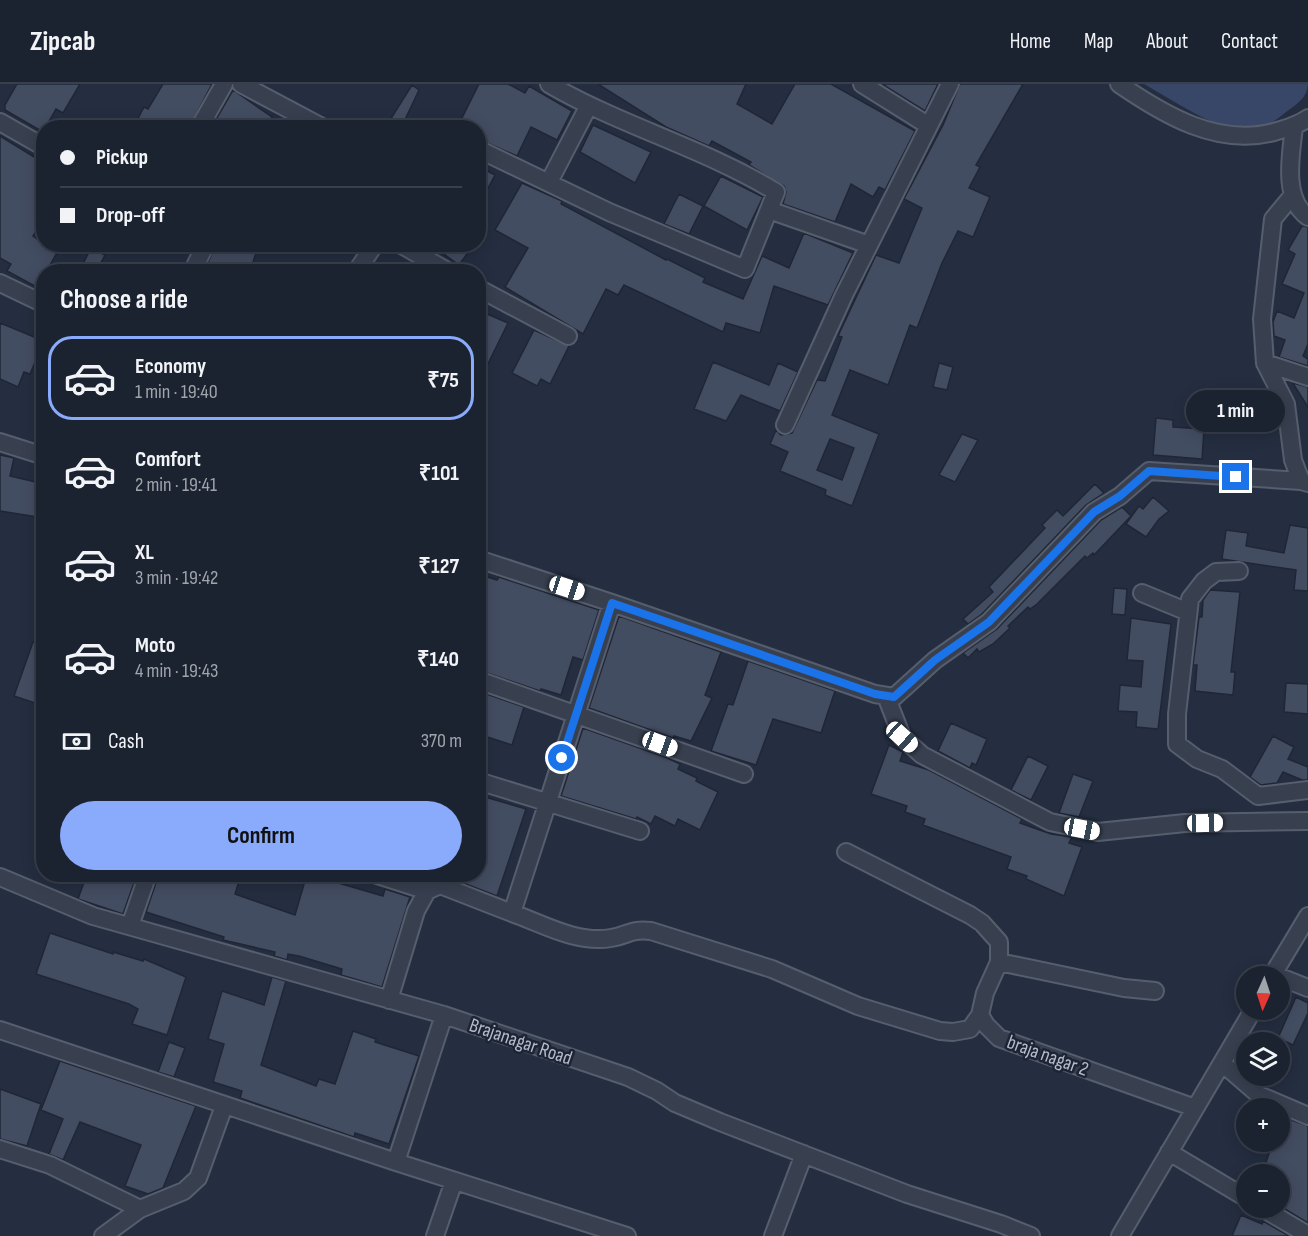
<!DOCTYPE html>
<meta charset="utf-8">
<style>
:root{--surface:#1b2230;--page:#242a38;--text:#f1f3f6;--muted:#a0a4ab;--line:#393f4c;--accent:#8aabfb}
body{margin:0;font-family:"Sofia Sans Condensed",sans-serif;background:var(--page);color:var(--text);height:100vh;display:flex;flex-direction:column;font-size:22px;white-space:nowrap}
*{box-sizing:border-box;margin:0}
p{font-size:20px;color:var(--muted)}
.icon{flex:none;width:33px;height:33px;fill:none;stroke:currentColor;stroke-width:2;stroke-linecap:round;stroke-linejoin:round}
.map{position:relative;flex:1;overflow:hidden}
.details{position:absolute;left:36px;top:180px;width:450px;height:618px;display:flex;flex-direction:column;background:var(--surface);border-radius:24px;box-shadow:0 3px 15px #0003,0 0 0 2px var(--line)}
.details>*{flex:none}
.banner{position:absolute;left:36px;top:36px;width:450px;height:132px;border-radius:24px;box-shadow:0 3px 15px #0003,0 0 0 2px var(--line);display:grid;align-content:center;height:132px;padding:0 24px;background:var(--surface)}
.needle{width:39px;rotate:183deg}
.controls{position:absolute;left:1236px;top:882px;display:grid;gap:12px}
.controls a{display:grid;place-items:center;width:54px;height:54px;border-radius:50%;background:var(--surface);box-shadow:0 3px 15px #0003,0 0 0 2px var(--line);font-size:30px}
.end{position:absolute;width:27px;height:27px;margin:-14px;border:8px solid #1a73e8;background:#fff;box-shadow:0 0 0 3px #fff}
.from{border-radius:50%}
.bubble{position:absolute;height:42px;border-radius:21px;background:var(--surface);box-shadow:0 3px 15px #0003,0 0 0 2px var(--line);font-size:20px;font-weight:700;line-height:42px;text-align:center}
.car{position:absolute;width:18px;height:36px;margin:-18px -9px;border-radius:8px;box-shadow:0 0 4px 2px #0007;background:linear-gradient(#fff 24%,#345 0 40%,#fff 0 76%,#345 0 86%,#fff 0)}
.banner b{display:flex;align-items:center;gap:21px;height:57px;font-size:22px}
.banner b+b{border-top:2px solid var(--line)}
.banner i{width:15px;height:15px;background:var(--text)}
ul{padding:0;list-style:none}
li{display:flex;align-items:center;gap:18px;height:84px;margin:0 12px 9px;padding:0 12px;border:3px solid transparent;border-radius:24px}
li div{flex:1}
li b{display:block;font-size:22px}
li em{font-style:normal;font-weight:700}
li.selected{border-color:var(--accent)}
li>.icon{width:54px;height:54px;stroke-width:1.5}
h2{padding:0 24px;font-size:27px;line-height:72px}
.pay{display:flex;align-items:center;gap:15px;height:66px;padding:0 24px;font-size:22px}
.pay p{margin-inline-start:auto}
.action{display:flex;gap:12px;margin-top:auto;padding:12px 24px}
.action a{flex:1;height:69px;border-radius:36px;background:var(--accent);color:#111;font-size:24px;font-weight:700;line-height:69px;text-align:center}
header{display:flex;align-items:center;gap:36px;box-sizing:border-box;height:84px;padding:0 30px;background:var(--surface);border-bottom:2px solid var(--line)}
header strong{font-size:28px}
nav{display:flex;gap:33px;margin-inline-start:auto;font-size:21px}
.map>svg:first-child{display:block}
</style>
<header>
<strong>Zipcab</strong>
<nav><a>Home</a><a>Map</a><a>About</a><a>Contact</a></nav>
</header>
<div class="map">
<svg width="1308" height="1152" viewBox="0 0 1308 1152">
<rect width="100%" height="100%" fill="#242e40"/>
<path fill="#384768" d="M1144,0h164c-1,14 -11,20 -22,28 -10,8 -23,19 -36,20 -27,2 -81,-34 -106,-48z"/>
<path fill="#434d62" stroke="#1f2737" stroke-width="1.5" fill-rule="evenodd" d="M17,0h63l-17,29 -7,-4 -13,23 -38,-22v-5z
M163,0h49l-23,44h-56l11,-21 4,2z
M479,0h29l17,9 4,-7 43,25 -15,29 -26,-13 -14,29 -39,-17v-11h-21z
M598,0h148l-9,20 35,20 23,-40h36l84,47 -30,59 -6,-3 -6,10 -22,-13 -16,38 -52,-18 3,-12 -2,-6 -35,-21 2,-3 -39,-21 -3,5 -43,-19z
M882,0h56l-13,27z
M960,0h63l-47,81 4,2 -11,21 21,9 -17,40 -15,-6 -16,32 -25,65 -7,-3 -22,60 -38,-15 -18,45 47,19 -27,72 -27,-11 1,-5 -46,-19 8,-19 -18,-8 6,-14 5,5 11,-2 25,-53 8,1 17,-44 -4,-1 38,-81 23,8 23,-55 -18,-9 39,-74zM830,355l24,9 -12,32 -25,-10z
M412,1l7,5 -18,38h-16z
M233,6l39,27 -7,11h-54z
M593,41l58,27 -16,31 -55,-31z
M0,52l44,27v55l-11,18 11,8h18l-16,28h-2v19l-37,-20 4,-7 -11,-6z
M478,82l17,9 -17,32z
M721,92l42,21 -16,33 -43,-24z
M522,99l40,18 -1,3 105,56 1,-1 38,19 -2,4 40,17 19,-43 27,12 15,-35 49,20 -25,52 -54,-19 -14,47 -34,-10 -3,9 -99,-47 -6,10 -12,-6 -23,45 -78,-47 23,-39 -33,-18z
M679,110l24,12 -14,28 -25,-10z
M1302,142l6,1v117l-5,12 5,3v7l-29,-9 6,-17 -11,-4 -1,-14 4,-11 17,7 10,-25 -22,-9 13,-30 -7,-4z
M259,160l-6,18 21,10h-70l12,-28z
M430,160h44l-15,21z
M91,164l14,7 -9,17h-17z
M478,226l30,13 -30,61z
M0,239l44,18 -14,33 -6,-2 -6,15 -18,-8z
M534,246l35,16 -19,38 -9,-5 -4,7 -25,-13z
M713,278l56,23 9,-22 20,9 -18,39 -39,-16 -15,26 -32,-12z
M939,279l14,4 -6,23 -14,-3z
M1293,299l15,4v20l-14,-22z
M1156,334l17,2v7l31,2 -2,30 -49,-4z
M962,350l16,6 -23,42 -16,-7z
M0,371l14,3 -4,18 34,8v34l-44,-7z
M1095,400l9,9 -18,12 -104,109 -14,10 -5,-5 30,-27 -4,-5 56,-59 -3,-3 15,-15 6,6z
M1153,413l16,14 -10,8 -13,18 -20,-13 13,-18 4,3z
M1122,423l9,9 -37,39 -1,-2 -6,5 -2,-2 -48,48 -7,5 -2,-2 -20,19 2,2 -17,16 -14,8 -2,-3 -9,9 -5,-5 34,-24 104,-109z
M1290,441l18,3v63l-14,-1 2,-20 -74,-11 4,-29 22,3 -2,13 38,7z
M478,490l19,6 2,-3 100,33 -16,50 -10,-3 -12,38 -20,-6 -1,2 -62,-21z
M1114,504l13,1 -2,26 -13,-1z
M1210,506l30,2 -9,80h4l-2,23 -38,-4 2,-26h-4l6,-48h3l1,-17z
M619,532l102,36 -16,43 7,3 -21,43 -17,-5 -1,2 -84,-30z
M1131,534l40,6 -13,105 -22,-2 1,-15 -19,-1 2,-26 21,2 2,-26 -16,-1z
M33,558l11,3v61l-30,-10z
M748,577l87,30 -14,42 -48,-14 -17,46 -45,-14 17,-47 5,1z
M1286,599l22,1v30l-24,-2z
M478,607l46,16 -12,38 -34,-11z
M951,639l36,16 -11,26 -4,-2 -2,5 -32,-17z
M583,644l82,29 15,7 -2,5 19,9 -1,3 22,11 -18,38 -22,-11 -3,7 -20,-10 -4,8 -14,-7 -1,2 -75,-23z
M1273,652l21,11 -6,12 20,8v13h-6l-19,-8 -6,11 -16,2 -11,-8z
M889,661l14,7 -3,9 29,9 93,49 -2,4 31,11 21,3 -3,6 13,4 -18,49 -38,-17 1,-3 -20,-7 4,-12 -88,-32 2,-6 -20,-7 2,-6 -36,-12z
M1028,672l20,10 -17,34 -20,-10z
M1073,690l20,7 -14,36 -20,-4z
M478,711l48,14 -29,87 -52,-20 33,-2z
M87,790h41l8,3 -13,37 -45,-15z
M159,790h61l19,7 -4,13 60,21 12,-41h23l-2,6 55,16 2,-7 25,8 -28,90 -41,-12 1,-6 -43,-13 -11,-2 -1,6 -13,-4 1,-4 -52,-12 1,-3 -78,-25z
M50,849l63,21v-2l30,9 1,-2 42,18 -19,58 -35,-11 6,-15 -9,-5 -93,-30z
M272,893l14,4 -25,84 55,21 3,-7 16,5 18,-53 23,8 -1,3 44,14 -30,88 -34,-11 -1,4 -114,-39 2,-7 -29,-9 11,-38 -16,-5 14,-48 42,14z
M1296,913l12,6v10l-15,32 -15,-7z
M169,958l16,6 -11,29 -16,-5z
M60,977l136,45 -33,82 -15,6 -23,-8 16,-41 -61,-23 -17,38 -14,-6 14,-35 -22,-9z
M0,1005l41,15 -14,42 -27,-7z
M1283,1033l25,9v97l-28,-17v-32h-18l11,-32h7v-16z
M1241,1131l21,9 1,-3 26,15h-57z"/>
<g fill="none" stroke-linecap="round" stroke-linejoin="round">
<g stroke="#565e6d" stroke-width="20">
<path id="minor" d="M241,0l83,44
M862,0l67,42
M1119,0c45,31 99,63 155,48 13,-4 23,-6 34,-14
M0,38l44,25
M1294,43c-3,27 -12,72 14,90
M199,44l25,-44
M478,65l131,63 136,57 31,-77c-72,-44 -155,-66 -227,-108
M549,98l39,-75
M1292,112l-19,23 -11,100 3,44 43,14
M769,126l100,35
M400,160l49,28
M192,188l14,-28
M356,188l19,-28
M0,199l44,21
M478,204l90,48
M1265,279l21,41 7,56 8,21 7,2
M785,341l59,-130 106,-211
M0,358l44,14
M1239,487l-23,1 -12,9 -14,18 -13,115v30l20,15 25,10 36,27 50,-6
M1142,509l46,19
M612,519l263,91 19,3 41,-37 54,-38 105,-110 26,-16 29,-25 152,10
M478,596l266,94
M886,612l16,41 20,18 128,67 48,10 87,-9 123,-2
M478,697l162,50
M846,768l124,63 12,8 17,19v20l-14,31 -5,22 6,10 13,13 196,70
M374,790l53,17
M0,793l93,39 351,99 184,62 29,14 18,12 45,19 187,72 94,30 30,12
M512,829c31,11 65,31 99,25 19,-3 17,-9 40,-7l121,38 86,37 82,25 13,1 17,-3 10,-14
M130,842l18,-52
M999,878l125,26 31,3
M1272,892l36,-60
M1280,893l28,11
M389,916l27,-89 11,-20 13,-6 72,28 100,-310 -134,-44
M0,946l396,132 48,-147
M1222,979l37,32 49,21
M0,1065l50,16 90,44 44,-18 14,-13 26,-72
M1169,1068l77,46
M396,1078l231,74
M1262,1124l46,27
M103,1152l37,-27
M435,1152l19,-55
M773,1152l31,-82
M1120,1152l133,-226"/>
</g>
<use href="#minor" stroke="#384050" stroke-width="16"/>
</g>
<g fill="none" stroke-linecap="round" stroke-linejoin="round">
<path stroke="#1a73e8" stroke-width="8" d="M562,674l50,-155 263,91 19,3 41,-37 54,-38 105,-110 26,-16 29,-25 87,6"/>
</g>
<g text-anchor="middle" stroke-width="5" stroke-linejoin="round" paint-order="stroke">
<g font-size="20" fill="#b5bbca" stroke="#1d2535">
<text transform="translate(521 957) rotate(19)" y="7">Brajanagar Road</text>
<text transform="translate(1048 971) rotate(20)" y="7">braja nagar 2</text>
</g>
</g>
</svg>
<div class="controls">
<a><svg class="needle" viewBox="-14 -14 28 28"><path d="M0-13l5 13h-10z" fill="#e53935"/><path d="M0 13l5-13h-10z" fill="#a0a4ab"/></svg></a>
<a><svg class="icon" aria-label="layers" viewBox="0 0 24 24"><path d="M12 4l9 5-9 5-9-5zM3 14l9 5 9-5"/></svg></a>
<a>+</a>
<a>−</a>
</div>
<i class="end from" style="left:562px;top:674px"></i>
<i class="end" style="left:1236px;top:393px"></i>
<div class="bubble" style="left:1186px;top:306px;width:99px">1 min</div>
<i class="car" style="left:567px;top:504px;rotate:108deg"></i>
<i class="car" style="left:902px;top:653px;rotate:132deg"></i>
<i class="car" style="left:660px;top:660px;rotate:110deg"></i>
<i class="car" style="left:1205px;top:739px;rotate:89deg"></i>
<i class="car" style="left:1082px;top:745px;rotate:101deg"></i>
<div class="banner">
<b><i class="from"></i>Pickup</b>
<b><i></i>Drop-off</b>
</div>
<section class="details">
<h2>Choose a ride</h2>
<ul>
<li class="selected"><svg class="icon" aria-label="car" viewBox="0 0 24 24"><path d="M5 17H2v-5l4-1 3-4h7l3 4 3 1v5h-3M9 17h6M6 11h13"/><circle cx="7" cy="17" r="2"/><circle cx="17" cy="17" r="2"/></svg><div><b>Economy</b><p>1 min · 19:40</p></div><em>₹75</em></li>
<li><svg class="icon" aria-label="car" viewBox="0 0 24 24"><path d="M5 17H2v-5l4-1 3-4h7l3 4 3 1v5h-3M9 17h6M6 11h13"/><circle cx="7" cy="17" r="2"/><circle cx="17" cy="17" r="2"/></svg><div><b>Comfort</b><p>2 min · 19:41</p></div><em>₹101</em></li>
<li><svg class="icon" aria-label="car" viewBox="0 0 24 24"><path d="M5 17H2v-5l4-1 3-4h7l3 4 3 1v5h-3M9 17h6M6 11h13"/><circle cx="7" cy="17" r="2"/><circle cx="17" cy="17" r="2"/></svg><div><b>XL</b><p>3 min · 19:42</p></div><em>₹127</em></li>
<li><svg class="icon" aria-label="car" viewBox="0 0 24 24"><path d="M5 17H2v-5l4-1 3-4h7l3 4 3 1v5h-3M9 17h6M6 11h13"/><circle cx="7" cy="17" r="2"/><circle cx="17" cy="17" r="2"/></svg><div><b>Moto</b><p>4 min · 19:43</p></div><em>₹140</em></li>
</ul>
<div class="pay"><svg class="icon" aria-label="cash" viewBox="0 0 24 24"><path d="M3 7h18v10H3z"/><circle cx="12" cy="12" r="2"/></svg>Cash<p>370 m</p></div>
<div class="action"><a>Confirm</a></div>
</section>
</div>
